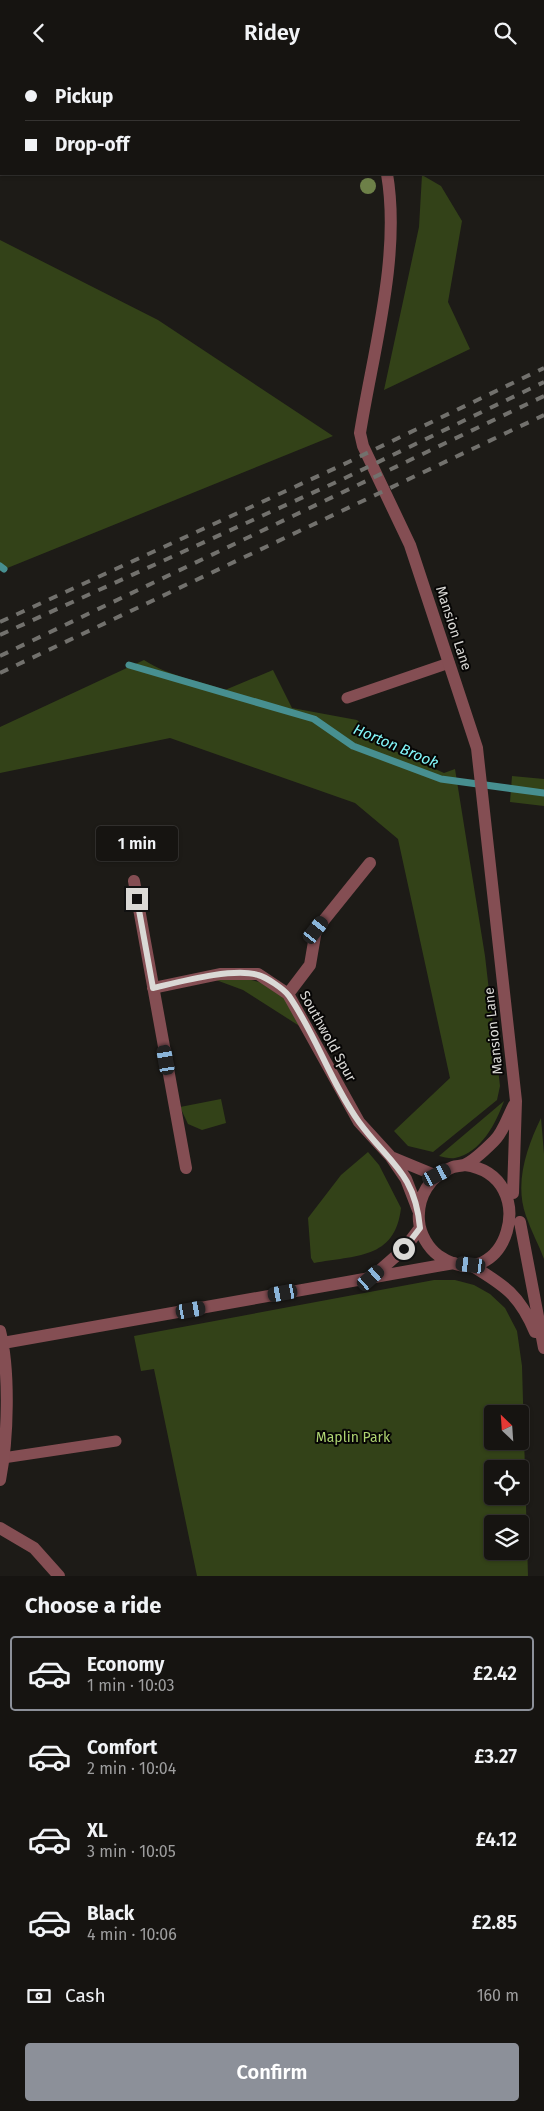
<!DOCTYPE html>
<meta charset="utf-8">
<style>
:root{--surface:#161411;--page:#23211f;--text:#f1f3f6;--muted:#9e9e9f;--line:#353331;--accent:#8c9099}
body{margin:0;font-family:"Fira Sans",sans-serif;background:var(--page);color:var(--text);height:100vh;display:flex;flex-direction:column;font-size:19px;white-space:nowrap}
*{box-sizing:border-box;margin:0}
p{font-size:16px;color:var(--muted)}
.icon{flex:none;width:28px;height:28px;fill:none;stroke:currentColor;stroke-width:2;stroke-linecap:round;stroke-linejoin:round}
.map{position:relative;height:1511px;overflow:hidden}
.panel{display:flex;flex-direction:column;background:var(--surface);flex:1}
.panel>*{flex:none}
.guide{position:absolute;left:0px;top:0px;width:545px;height:110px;box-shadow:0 1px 4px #0004,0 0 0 1px var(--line);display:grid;align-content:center;height:110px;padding:0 25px;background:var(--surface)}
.needle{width:32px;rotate:335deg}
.buttons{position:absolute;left:484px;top:1340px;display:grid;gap:10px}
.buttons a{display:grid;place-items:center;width:45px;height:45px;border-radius:5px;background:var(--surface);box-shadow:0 1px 4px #0004,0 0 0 1px var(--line);font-size:25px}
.end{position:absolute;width:22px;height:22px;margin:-11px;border:6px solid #dad9d6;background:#111;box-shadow:0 0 0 2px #111}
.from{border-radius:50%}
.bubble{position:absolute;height:35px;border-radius:5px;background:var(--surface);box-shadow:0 1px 4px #0004,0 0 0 1px var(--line);font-size:16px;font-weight:600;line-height:35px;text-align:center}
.car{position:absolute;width:15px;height:30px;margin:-15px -8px;border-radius:6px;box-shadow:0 0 4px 1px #0007;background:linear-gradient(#222 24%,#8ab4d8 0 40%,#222 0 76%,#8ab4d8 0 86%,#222 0)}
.guide b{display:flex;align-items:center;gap:18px;height:48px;font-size:19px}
.guide b+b{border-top:1px solid var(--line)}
.guide i{width:12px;height:12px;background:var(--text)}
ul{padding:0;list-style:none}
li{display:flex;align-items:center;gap:15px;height:75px;margin:0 10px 8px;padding:0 15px;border:2px solid transparent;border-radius:5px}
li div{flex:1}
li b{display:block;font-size:19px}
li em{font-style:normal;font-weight:600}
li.active{border-color:var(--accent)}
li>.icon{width:45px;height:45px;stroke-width:1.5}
h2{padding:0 25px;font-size:22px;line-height:60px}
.pay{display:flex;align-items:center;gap:12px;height:55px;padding:0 25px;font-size:19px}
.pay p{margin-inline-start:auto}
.primary-button{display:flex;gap:10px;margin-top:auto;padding:10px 25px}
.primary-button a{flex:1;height:58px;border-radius:5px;background:var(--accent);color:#fff;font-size:20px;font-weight:600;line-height:58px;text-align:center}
header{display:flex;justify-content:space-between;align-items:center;height:65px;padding:0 25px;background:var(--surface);font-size:22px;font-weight:600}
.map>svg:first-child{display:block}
</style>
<header><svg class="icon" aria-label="back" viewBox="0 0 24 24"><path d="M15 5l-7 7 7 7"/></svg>Ridey<svg class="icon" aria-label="search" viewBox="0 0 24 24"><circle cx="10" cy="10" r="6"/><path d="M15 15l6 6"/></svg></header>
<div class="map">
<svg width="544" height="1511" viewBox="0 0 544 1511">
<rect width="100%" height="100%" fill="#1d1b17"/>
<path fill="#334218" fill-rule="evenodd" d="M422,110l19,11 21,35 -14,81 22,47 -86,41 35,-163z
M0,175l158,80 175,116 -333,135z
M144,595c26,17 54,20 81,30l48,-20 19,38 65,12 31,28 56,25 11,-4 30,187 15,130 -3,14 -64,52 -25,-6 -14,-15 56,-53 -52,-239 -43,-36 -185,-65 -170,35v-46z
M512,711l32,3v27l-34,-4z
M241,913c36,6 45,16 60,49l-58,-37 -27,-10z
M221,1034l5,24 -24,7 -14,-6 -8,-17z
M504,1036c-8,22 -23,52 -49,57 -5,1 -11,-1 -16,-2z
M541,1053l3,36v105c-5,-14 -13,-28 -18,-43 -12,-33 1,-69 15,-98z
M368,1087l11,13 22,43c-6,52 -46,47 -87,55l-3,-5 -3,-40 33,-43z
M434,1215h21l19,5 16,9 15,14 12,23 5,35 6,210h-331l-43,-207 -13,2 -7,-35zM492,1349h28v27h-28zM492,1404h28v27h-28zM492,1459h28v27h-28z"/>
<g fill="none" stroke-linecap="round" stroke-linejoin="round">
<path stroke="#478f90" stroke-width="7" d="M0,501l4,3
M129,600l185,54 39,27 88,33 103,14"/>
<path stroke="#844e53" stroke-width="11" d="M347,633l102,-35
M3,1393l113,-17"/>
<path stroke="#844e53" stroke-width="12" d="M363,0v1
M387,109c14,81 -14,178 -27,259l3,13 47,99 67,203 39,353 -3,92
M134,816l52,287
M153,923l67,-14h38l30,20 71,128 32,35 15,22 12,31
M288,929l22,-29 6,-35 54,-67
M391,1092l46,19
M465,1100c79,11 41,136 -26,91 -11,-8 -19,-22 -20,-35 -2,-24 11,-46 34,-54 3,-1 8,-1 11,-2 10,-4 22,-16 30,-24 9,-8 14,-25 20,-36
M520,1157l24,126
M471,1200c33,20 49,30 64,67
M371,1213l33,-29 16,-21
M0,1266c10,40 8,108 0,149
M3,1278l451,-80
M0,1463l34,20 25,28"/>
<path stroke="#72716d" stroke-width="4" stroke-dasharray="9 9" stroke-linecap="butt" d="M0,557l338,-155 206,-99
M0,570l343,-156 201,-97
M0,591l544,-260
M0,608l544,-258"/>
</g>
<circle fill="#6d8048" cx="368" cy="121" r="8"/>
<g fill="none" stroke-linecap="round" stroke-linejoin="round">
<path stroke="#dad9d6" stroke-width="6" d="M137,834l16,89c26,-6 81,-21 105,-13 8,2 26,14 31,21 27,39 42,87 70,126 29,40 56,50 61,106l-16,21"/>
</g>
<g text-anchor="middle" stroke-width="4" stroke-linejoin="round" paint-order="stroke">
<g font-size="14" fill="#dad9d6" stroke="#070605">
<text transform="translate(454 563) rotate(72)" y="5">Mansion Lane</text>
<text transform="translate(493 966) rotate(-96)" y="5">Mansion Lane</text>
<text transform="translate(328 971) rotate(61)" y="5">Southwold Spur</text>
</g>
<g font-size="14" fill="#aed371" stroke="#070605">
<text x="353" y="1377">Maplin Park</text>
</g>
<g font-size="15" font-style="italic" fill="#83f7fa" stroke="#070605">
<text transform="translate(396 681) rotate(23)" y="5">Horton Brook</text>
</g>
</g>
</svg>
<div class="buttons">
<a><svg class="needle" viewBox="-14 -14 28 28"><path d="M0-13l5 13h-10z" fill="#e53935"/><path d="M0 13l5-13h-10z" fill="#9e9e9f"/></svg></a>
<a><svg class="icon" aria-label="locate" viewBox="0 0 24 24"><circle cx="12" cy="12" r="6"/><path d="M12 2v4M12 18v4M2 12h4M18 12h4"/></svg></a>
<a><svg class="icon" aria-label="layers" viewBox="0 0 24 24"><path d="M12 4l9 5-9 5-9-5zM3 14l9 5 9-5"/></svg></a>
</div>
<i class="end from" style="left:404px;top:1184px"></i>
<i class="end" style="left:137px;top:834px"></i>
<div class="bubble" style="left:96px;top:761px;width:82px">1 min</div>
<i class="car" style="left:316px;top:865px;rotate:38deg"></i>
<i class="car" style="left:166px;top:995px;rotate:350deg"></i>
<i class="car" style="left:437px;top:1110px;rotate:63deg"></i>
<i class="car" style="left:471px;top:1200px;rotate:277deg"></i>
<i class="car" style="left:371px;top:1213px;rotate:49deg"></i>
<i class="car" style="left:283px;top:1228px;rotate:260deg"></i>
<i class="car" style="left:191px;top:1245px;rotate:80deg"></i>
<div class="guide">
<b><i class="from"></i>Pickup</b>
<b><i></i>Drop-off</b>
</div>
</div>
<section class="panel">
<h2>Choose a ride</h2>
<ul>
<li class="active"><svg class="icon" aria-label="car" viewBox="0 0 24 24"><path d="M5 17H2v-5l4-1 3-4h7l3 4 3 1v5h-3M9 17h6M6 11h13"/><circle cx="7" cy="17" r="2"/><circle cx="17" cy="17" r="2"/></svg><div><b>Economy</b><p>1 min · 10:03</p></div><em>£2.42</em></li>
<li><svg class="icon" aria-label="car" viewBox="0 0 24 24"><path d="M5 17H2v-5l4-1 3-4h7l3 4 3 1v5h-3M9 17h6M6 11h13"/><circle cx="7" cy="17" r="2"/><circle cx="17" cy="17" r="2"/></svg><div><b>Comfort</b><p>2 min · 10:04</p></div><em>£3.27</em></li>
<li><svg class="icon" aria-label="car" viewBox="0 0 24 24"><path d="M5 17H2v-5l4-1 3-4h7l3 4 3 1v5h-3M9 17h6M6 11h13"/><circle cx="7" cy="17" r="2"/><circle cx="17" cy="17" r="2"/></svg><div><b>XL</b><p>3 min · 10:05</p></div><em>£4.12</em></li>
<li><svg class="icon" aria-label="car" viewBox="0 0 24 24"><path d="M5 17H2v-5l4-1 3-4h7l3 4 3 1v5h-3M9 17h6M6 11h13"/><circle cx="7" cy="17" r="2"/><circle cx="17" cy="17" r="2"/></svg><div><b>Black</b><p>4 min · 10:06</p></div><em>£2.85</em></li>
</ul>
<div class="pay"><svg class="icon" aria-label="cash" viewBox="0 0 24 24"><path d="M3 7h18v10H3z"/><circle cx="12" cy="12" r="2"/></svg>Cash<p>160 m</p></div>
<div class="primary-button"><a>Confirm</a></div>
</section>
